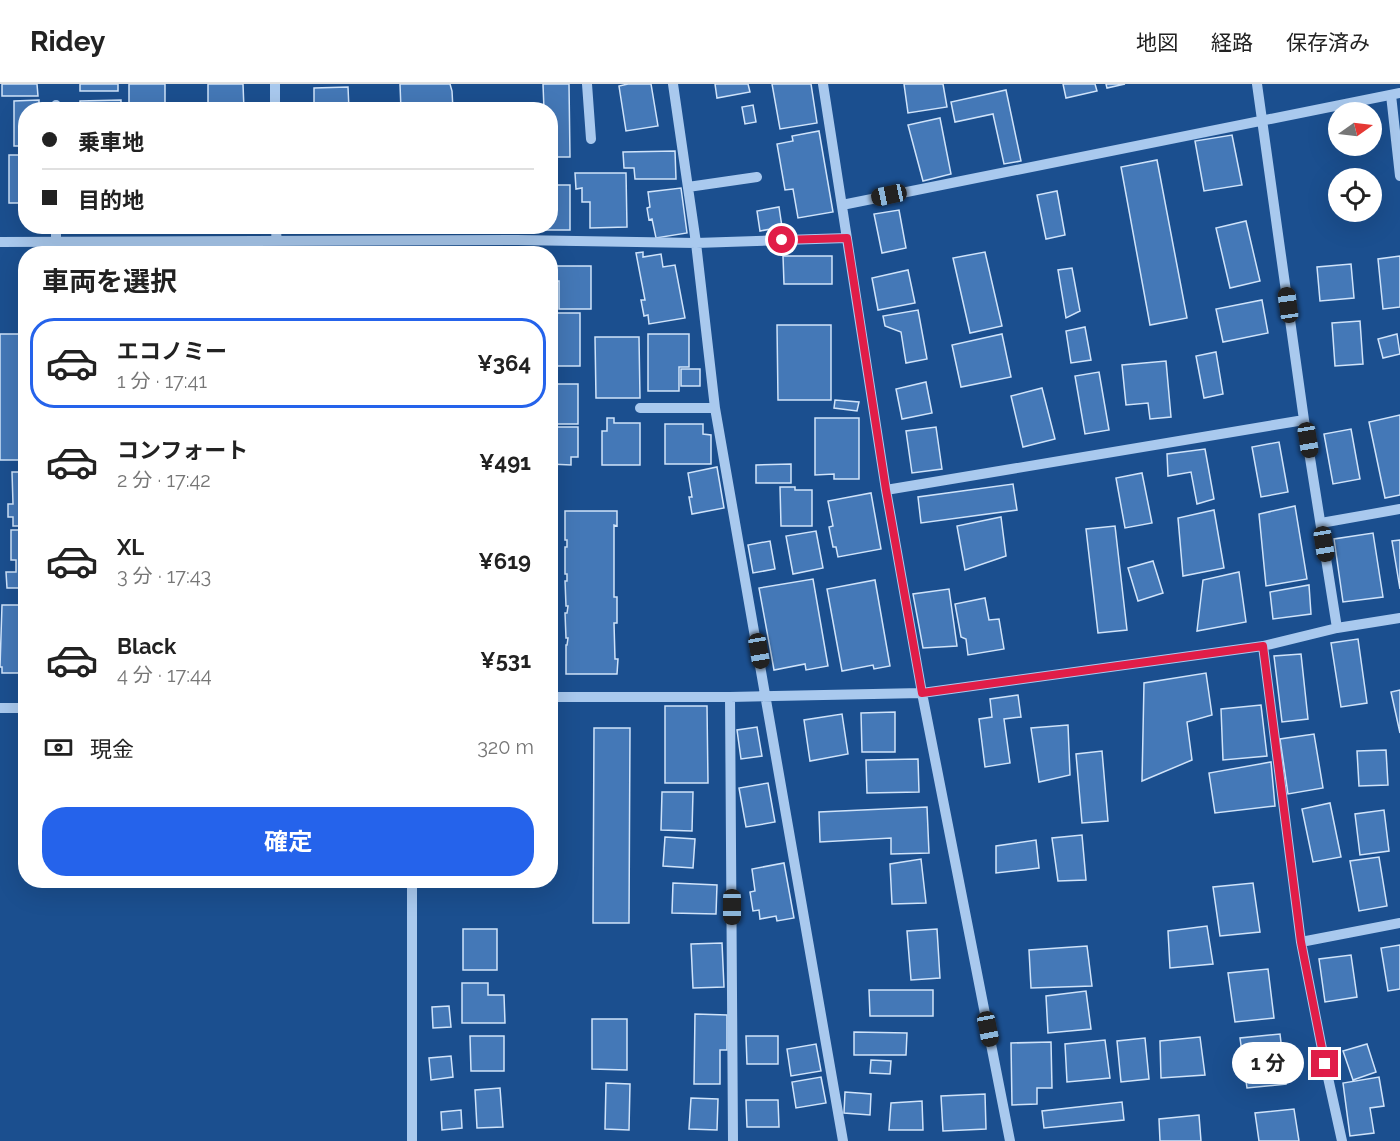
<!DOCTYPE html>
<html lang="ja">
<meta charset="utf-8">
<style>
:root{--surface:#fff;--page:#f2f2f2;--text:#222;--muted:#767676;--line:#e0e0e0;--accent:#2563eb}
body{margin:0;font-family:Raleway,"Noto Sans JP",sans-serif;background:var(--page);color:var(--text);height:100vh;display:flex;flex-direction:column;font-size:22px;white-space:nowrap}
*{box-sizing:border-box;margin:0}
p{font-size:20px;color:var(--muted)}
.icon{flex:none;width:33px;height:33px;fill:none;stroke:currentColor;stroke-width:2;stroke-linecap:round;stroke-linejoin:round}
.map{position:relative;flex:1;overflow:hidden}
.side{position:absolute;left:18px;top:162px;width:540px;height:642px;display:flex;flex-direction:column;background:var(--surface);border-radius:24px;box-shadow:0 6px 24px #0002}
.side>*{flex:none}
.hud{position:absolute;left:18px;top:18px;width:540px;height:132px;border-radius:24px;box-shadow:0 6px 24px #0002;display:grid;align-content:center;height:132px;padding:0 24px;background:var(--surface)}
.needle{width:39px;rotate:76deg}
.controls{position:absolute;left:1328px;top:18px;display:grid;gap:12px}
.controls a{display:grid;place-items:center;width:54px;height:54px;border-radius:50%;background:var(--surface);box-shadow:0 6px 24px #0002;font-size:30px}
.end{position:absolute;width:27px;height:27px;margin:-14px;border:8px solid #e11d48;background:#fff;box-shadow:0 0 0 3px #fff}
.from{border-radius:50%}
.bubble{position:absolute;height:42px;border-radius:21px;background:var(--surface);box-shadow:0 6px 24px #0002;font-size:20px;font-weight:700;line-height:42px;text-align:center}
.car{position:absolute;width:18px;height:36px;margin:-18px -9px;border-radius:8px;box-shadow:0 0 4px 2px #0007;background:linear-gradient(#222 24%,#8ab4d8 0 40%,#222 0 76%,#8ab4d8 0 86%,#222 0)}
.hud b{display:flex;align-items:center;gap:21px;height:57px;font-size:22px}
.hud b+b{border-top:2px solid var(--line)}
.hud i{width:15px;height:15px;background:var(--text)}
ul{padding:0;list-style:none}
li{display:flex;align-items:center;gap:18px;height:90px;margin:0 12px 9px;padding:0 12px;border:3px solid transparent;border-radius:24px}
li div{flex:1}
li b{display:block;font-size:22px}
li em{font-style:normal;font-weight:700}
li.active{border-color:var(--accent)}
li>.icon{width:54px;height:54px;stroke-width:1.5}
h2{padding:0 24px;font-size:27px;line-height:72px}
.pay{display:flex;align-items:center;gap:15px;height:66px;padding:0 24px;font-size:22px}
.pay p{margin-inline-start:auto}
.primary-button{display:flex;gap:12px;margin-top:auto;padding:12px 24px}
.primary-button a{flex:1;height:69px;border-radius:24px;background:var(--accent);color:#fff;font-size:24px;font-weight:700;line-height:69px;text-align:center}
header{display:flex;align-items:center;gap:36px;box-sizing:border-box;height:84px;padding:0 30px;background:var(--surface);border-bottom:2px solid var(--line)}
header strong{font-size:28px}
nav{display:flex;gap:33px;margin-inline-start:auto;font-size:21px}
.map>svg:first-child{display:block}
</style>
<header>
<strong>Ridey</strong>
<nav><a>地図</a><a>経路</a><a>保存済み</a></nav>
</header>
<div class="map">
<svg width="1400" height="1057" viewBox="0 0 1400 1057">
<rect width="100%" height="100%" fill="#1b4f8f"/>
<path fill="#4478b7" stroke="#cfe3fa" stroke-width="1.5" d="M2,0h35l1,12h-36z
M80,0h38v7h-38z
M129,0h36v26h-36z
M208,0h35l1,26h-36z
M400,0h50l2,7 1,19h-52z
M543,0h26l1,73h-20v-47h-6z
M628,0h23l7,42 -32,5 -7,-45z
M715,0h33l2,8 -33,6z
M772,0h39l6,39 -37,6z
M904,0h39l4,23 -39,6z
M1063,0h32l2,7 -31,7z
M1106,0h19l-18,4z
M348,3l1,23h-35v-22z
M1006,6l15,71 -17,3 -11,-50 -38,8 -4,-20z
M39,16v10h-13v36h-12v-45z
M121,16v10h-41v-9z
M753,21l3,17 -11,2 -3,-17z
M940,34l11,56 -28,7 -15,-56z
M819,47l14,81 -35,6 -5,-29 -8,1 -8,-46 16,-3 -1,-5z
M1232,51l10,50 -38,6 -9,-50z
M675,67l1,28h-41l-1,-11h-10l-1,-16z
M9,71h17v48h-17z
M1157,76l30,158 -37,7 -29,-158z
M575,89h51l1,54 -37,1v-26h-8v-14l-6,1z
M550,101h20v45h-29v-4h9z
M681,104l6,45 -31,5 -4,-19 -3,1 -2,-12 3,-1 -2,-15z
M1057,107l8,44 -19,4 -9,-44z
M779,123l3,20 -22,4 -3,-20z
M899,126l7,38 -24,5 -8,-39z
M1246,137l14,60 -30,7 -14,-60z
M131,142h36v2h-36z
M310,142h34v5h-34z
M498,142h10v5h-10z
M643,168v5l18,-3 2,13 12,-2 10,53 -36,6 -1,-9 -4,1 -3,-16h4l-9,-47z
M985,168l17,74 -32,7 -17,-75z
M783,172h49v28h-48z
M1400,172v51l-17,2 -5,-50z
M1351,180l3,34 -34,3 -3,-34z
M553,182h38v43h-32v-28h-5z
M1072,184l8,43 -14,7 -8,-48z
M908,186l7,33 -37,7 -6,-32z
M1262,216l6,33 -45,9 -7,-33z
M918,226l9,49 -21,4 -5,-31 -16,-6 -2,-10z
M550,229h30v53h-28z
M1360,237l3,43 -28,2 -3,-43z
M777,241h54v75h-53z
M1085,243l6,33 -20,3 -5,-32z
M0,250h26v126h-26z
M648,250h41v33h-10v24h-31z
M1002,250l9,43 -50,10 -9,-42z
M1397,250l3,20 -17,4 -5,-19z
M595,253h44l1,61h-44z
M1216,268l7,42 -19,4 -8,-42z
M1166,277l5,56 -21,2 -2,-16 -22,2 -4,-40z
M681,285h19v17h-19z
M1099,288l10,58 -24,4 -10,-58z
M926,298l6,31 -30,6 -6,-30z
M550,300h28v40h-28z
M1042,304l13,51 -32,8 -12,-51z
M835,316l24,2 -2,9 -23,-3z
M1400,331v80l-15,3 -16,-76z
M607,334h7v5h26v42h-38v-34h5z
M815,334h44v61h-25v-5l-19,1z
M665,340h38v10l8,1v29h-46z
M550,343h28v30h-7v8l-21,-1z
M936,343l6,42 -30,4 -6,-42z
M1351,345l9,50 -27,5 -9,-50z
M1279,358l9,50 -27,5 -9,-50z
M1205,365l9,50 -17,5 -6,-32 -23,4 -1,-22z
M791,380v19h-35v-18z
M717,383l7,41 -32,6 -3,-17h3l-4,-24z
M12,388h14v54h-13v-9h-5v-13h5z
M1142,389l10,50 -27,5 -9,-50z
M1013,400l4,26 -96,13 -3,-26z
M780,403h15v3h17v36h-31z
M871,409l10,56 -43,8 -2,-10h-3l-4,-20 4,-1 -5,-25z
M1295,422l12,73 -41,7 -7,-72z
M1214,426l10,58 -41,8 -5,-58z
M565,427h52v15l-3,-1v72h3v26h-3l1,36h3l-1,15h-51v-29h1l1,-7h-2l-1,-25h2l1,-7h-2l-1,-25h2v-7h-2v-27h2v-7h-2z
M1001,433l5,39 -41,14 -8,-44z
M1115,442l12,104 -29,3 -12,-104z
M11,446h15v58h-19l-1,-16h10v-12h-5z
M816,447l7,37 -30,6 -7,-38z
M1373,449l10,64 -40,5 -9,-63z
M1400,456v49l-8,-48z
M770,457l5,28 -22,4 -5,-28z
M1153,477l10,32 -25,8 -10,-33z
M1239,488l7,50 -49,9 6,-51z
M813,495l15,87 -22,4 -1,-6 -31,6 -15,-82z
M875,496l15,86 -16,3 -1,-4 -31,6 -15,-82z
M1309,501l2,29 -38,5 -3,-27z
M949,505l8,57 -34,2 -10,-54z
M985,514l4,22 10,-1 5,30 -36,6 -2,-16 -5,-2 -6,-33z
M2,521h24v68h-24v-6h-2z
M1358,555l9,64 -26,4 -10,-64z
M1301,570l7,65 -26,3 -8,-66z
M1206,589l6,42 -25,7 5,38 -50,21 2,-98z
M1400,606v43l-9,-41z
M1018,611l3,22 -17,2 6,44 -25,4 -6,-48 13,-2 -2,-18z
M1261,621l6,51 -44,4 -2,-51z
M665,622h42l1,77h-43z
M895,628v40h-33l-1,-39z
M842,630l6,40 -38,7 -6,-41z
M1068,641l2,50 -31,7 -8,-54z
M757,643l5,29 -21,3 -4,-29z
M594,644h36l-1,195h-36z
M1314,650l9,54 -35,6 -8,-55z
M1386,666l2,35 -29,1 -2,-35z
M1102,667l6,70 -26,2 -6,-69z
M918,675l1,33 -52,1 -1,-33z
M1271,678l4,44 -60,7 -6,-40z
M768,699l7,39 -29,5 -7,-39z
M662,708h31l-1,39 -31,-1z
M1330,719l11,54 -28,5 -11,-53z
M927,723l2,46 -38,1v-16l-71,4 -1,-30z
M1384,726l5,41 -29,4 -5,-41z
M1082,751l4,45 -28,1 -6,-43z
M665,753l30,2 -2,29 -30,-2z
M1036,756l3,28 -43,5v-27z
M1379,773l8,49 -28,5 -9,-50z
M921,775l5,44 -34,1 -2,-40z
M784,779l10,55 -17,3 -1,-5 -16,3 -1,-9 -6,1 -3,-19 5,-1 -3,-22z
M673,799l44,2 -1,29 -44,-1z
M1253,799l7,49 -40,4 -7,-49z
M1207,842l6,38 -43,4 -2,-37z
M463,845h34v41h-34z
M937,845l3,49 -29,2 -4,-49z
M722,859l2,44 -31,1 -2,-44z
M1400,861v44l-12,2 -7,-43z
M1087,862l5,40 -61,2 -2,-38z
M1351,871l6,42 -32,5 -6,-43z
M1268,885l6,49 -39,4 -7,-49z
M462,899h26v12h16l1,28h-43z
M869,906h64v26h-63z
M1086,907l5,38 -43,4 -2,-37z
M449,922l2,21 -18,1 -1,-21z
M695,930l32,1v35h-7v34h-26z
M592,935h35v51l-35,-1z
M854,948l53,1 -1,22h-52z
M1280,950l6,50 -39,4 -7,-50z
M470,952h34v35h-33z
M746,952h32v28h-31z
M1200,953l5,38 -44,3 -1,-37z
M1145,954l4,41 -28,3 -4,-41z
M1105,956l5,38 -43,4 -2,-38z
M1051,958l1,46h-15v16l-25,1 -1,-62z
M816,960l5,27 -30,5 -4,-27z
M1367,960l9,28 -23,8 -10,-29z
M451,972l2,21 -22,3 -2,-22z
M871,976l20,1 -1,13 -20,-1z
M821,993l5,26 -30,5 -4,-26z
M1379,993l5,29 -14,2 4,25 -24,3 -7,-53z
M606,999l24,1 -1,46 -24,-1z
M500,1004l3,39 -26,1 -2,-38z
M845,1008l26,2 -1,21 -26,-2z
M985,1010l1,35 -43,2 -2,-35z
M691,1014l27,1 -1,31 -28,-1z
M746,1016h32l1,27h-32z
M922,1017l1,29h-34l2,-27z
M1122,1018l2,18 -80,8 -2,-17z
M1294,1025l5,32h-40l-4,-28z
M461,1026l1,18 -20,2 -1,-18z
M1199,1031l2,26h-41l-1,-22z"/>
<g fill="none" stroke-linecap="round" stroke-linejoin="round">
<path stroke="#a9c9ee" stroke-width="10" d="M275,0v26
M587,0l4,55
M673,0l23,159 19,165 128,733
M823,0l63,406 36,203 88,448
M1257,0l47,336 33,208
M1391,11l9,81
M56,21v5
M688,103l69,-10
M842,121l558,-112
M56,142v16
M276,142l1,28
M0,158l517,-2 179,3 151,-5
M640,324h75
M886,406l418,-70
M1321,439l79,-14
M1263,562l38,296 24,122 17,77
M550,613h180l192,-4 341,-47 74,-18 63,-10
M730,613l3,444
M0,624h26
M412,796v261
M1301,858l99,-19"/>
</g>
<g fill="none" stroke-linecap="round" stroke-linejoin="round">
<path stroke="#e11d48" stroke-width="8" d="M782,156l65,-2 39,252 36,203 341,-47 38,296 24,122"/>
</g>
</svg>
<div class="controls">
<a><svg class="needle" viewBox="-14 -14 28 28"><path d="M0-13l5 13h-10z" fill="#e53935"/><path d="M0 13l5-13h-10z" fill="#767676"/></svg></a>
<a><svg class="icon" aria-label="locate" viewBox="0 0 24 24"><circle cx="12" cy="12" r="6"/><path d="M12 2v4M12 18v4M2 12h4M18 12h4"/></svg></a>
</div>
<i class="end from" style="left:782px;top:156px"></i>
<i class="end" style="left:1325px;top:980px"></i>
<div class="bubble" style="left:1232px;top:958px;width:72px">1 分</div>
<i class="car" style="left:889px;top:111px;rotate:258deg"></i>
<i class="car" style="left:1288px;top:221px;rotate:352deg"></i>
<i class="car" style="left:1308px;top:356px;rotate:171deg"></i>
<i class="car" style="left:1324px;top:460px;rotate:171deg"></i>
<i class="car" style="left:759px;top:567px;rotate:170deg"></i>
<i class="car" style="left:732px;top:823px;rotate:180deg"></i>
<i class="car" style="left:988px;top:945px;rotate:169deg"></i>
<div class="hud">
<b><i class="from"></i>乗車地</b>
<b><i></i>目的地</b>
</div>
<section class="side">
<h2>車両を選択</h2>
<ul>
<li class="active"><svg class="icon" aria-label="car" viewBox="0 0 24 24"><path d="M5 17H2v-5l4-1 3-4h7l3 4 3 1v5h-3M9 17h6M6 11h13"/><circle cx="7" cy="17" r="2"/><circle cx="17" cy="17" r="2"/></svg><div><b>エコノミー</b><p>1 分 · 17:41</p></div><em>¥364</em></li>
<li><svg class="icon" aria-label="car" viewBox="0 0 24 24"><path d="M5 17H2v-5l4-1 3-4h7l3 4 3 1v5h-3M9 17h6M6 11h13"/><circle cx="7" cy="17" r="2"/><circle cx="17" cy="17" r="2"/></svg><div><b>コンフォート</b><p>2 分 · 17:42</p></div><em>¥491</em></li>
<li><svg class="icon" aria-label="car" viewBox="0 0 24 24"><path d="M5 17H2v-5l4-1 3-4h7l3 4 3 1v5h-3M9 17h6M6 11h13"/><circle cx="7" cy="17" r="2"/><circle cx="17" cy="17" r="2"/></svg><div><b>XL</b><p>3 分 · 17:43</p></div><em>¥619</em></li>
<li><svg class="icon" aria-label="car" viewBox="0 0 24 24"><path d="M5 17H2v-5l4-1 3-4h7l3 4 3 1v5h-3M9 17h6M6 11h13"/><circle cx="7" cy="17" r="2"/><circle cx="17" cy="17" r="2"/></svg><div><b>Black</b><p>4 分 · 17:44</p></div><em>¥531</em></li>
</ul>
<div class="pay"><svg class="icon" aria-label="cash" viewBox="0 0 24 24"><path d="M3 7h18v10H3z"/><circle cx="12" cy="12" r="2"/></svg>現金<p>320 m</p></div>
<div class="primary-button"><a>確定</a></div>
</section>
</div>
